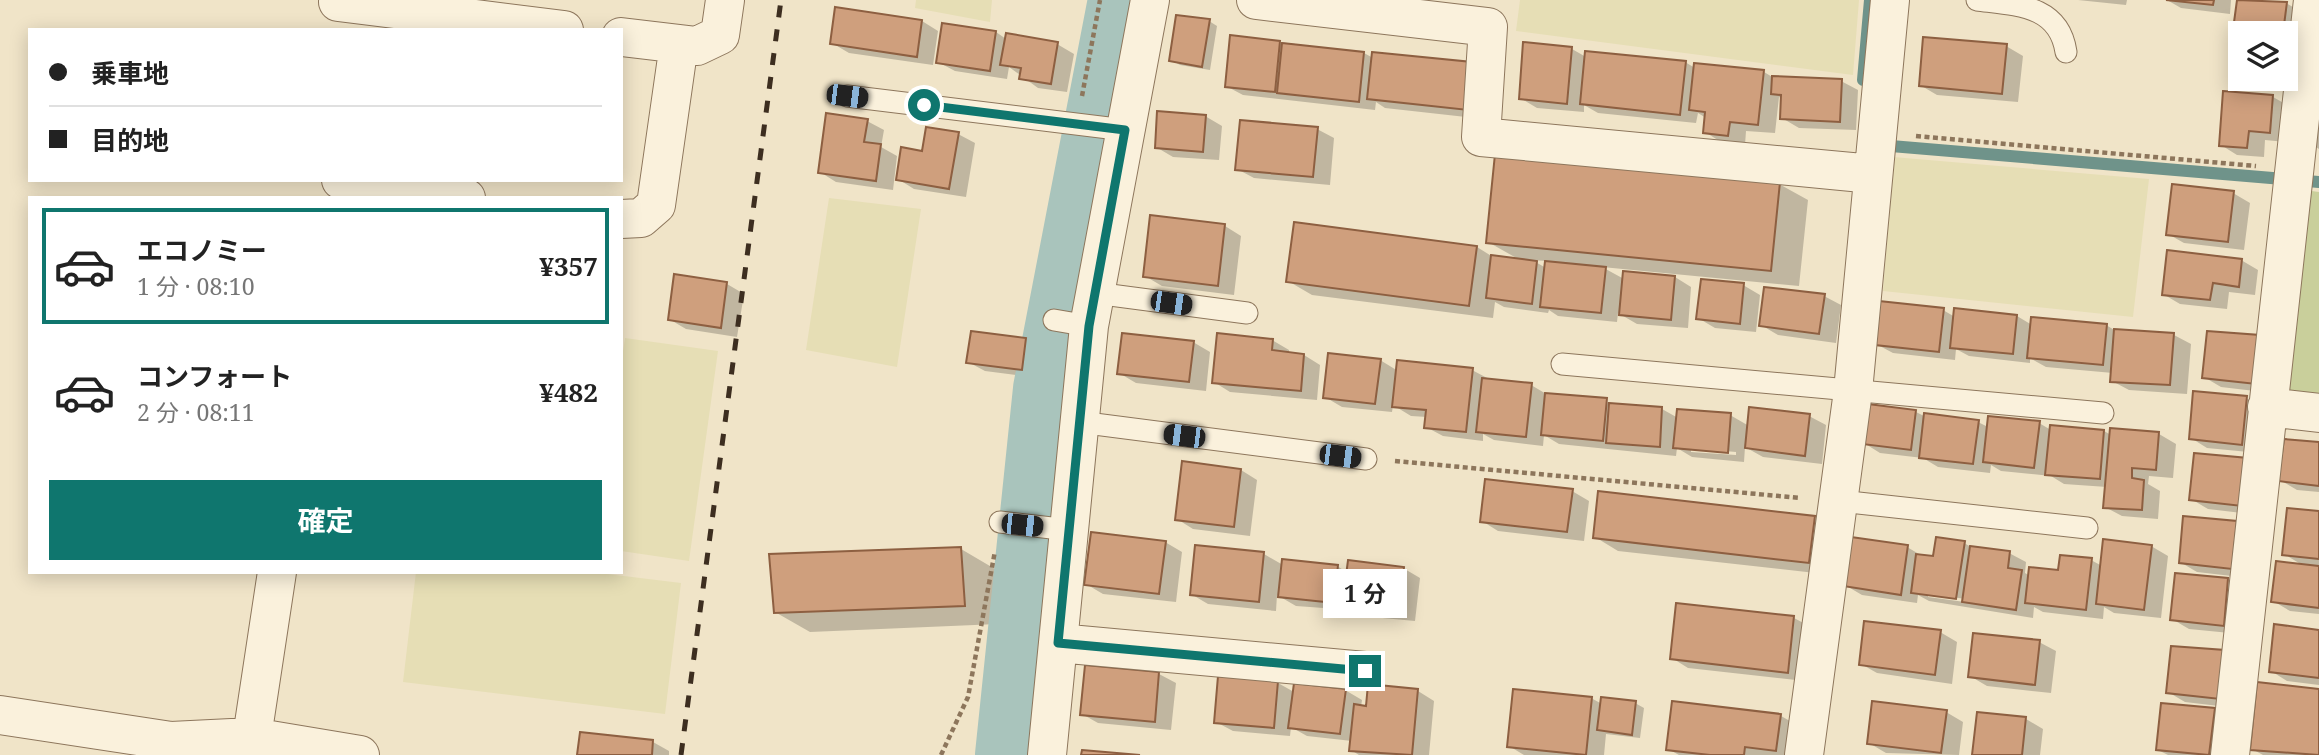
<!DOCTYPE html>
<html lang="ja">
<meta charset="utf-8">
<style>
:root{--surface:#fff;--page:#f2f2f2;--text:#222;--muted:#767676;--line:#e0e0e0;--accent:#0f766e}
body{margin:0;font-family:"Noto Serif","Noto Sans JP",serif;background:var(--page);color:var(--text);height:100vh;display:flex;flex-direction:column;font-size:26px;white-space:nowrap}
*{box-sizing:border-box;margin:0}
p{font-size:23px;color:var(--muted)}
.icon{flex:none;width:38px;height:38px;fill:none;stroke:currentColor;stroke-width:2;stroke-linecap:round;stroke-linejoin:round}
.map{position:relative;flex:1;overflow:hidden}
.sheet{position:absolute;left:28px;top:196px;width:595px;height:378px;display:flex;flex-direction:column;background:var(--surface);border-radius:0px;box-shadow:0 4px 18px #0003}
.sheet>*{flex:none}
.top-card{position:absolute;left:28px;top:28px;width:595px;height:154px;border-radius:0px;box-shadow:0 4px 18px #0003;display:grid;align-content:center;height:154px;padding:0 21px;background:var(--surface)}
.buttons{position:absolute;left:2228px;top:21px;display:grid;gap:14px}
.buttons a{display:grid;place-items:center;width:70px;height:70px;border-radius:0px;background:var(--surface);box-shadow:0 4px 18px #0003;font-size:35px}
.end{position:absolute;width:32px;height:32px;margin:-16px;border:9px solid #0f766e;background:#fff;box-shadow:0 0 0 4px #fff}
.from{border-radius:50%}
.bubble{position:absolute;height:49px;border-radius:0px;background:var(--surface);box-shadow:0 4px 18px #0003;font-size:23px;font-weight:700;line-height:49px;text-align:center}
.car{position:absolute;width:21px;height:42px;margin:-21px -10px;border-radius:9px;box-shadow:0 0 5px 2px #0007;background:linear-gradient(#222 24%,#8ab4d8 0 40%,#222 0 76%,#8ab4d8 0 86%,#222 0)}
.top-card b{display:flex;align-items:center;gap:24px;height:66px;font-size:26px}
.top-card b+b{border-top:2px solid var(--line)}
.top-card i{width:18px;height:18px;background:var(--text)}
ul{padding:12px 0 0;list-style:none}
li{display:flex;align-items:center;gap:21px;height:116px;margin:0 14px 10px;padding:0 7px;border:4px solid transparent;border-radius:0px}
li div{flex:1}
li b{display:block;font-size:26px}
li em{font-style:normal;font-weight:700}
li.current{border-color:var(--accent)}
li>.icon{width:63px;height:63px;stroke-width:1.5}
.primary-button{display:flex;gap:14px;margin-top:auto;padding:14px 21px}
.primary-button a{flex:1;height:80px;border-radius:0px;background:var(--accent);color:#fff;font-size:28px;font-weight:700;line-height:80px;text-align:center}
.map>svg:first-child{display:block}
</style>
<div class="map">
<svg width="2319" height="755" viewBox="0 0 2319 755">
<rect width="100%" height="100%" fill="#f0e4c8"/>
<path fill="#e6deb5" d="M916,0h76l-2,22 -75,-14z
M1520,0h339l-6,75 -337,-44z
M1893,157l256,22 -16,138 -250,-26z
M829,198l92,11 -24,158 -91,-17z
M625,338l93,13 -29,210 -68,-10v-186z
M416,572h175l90,11 -16,131 -262,-32z"/>
<path fill="#c9cf9b" d="M2304,190l15,2v204l-36,-4z"/>
<path fill="#0003" fill-rule="evenodd" d="M2078,0h49l-1,5z
M2167,0h64l-1,14 -49,-6z
M2239,0l47,3 17,10 -5,38 -12,-2v-16h-46v6l-6,-3z
M922,21l16,10 -5,34 -84,-12 -17,-10z
M1209,21l8,5 -7,44 -30,-5 -9,-5z
M944,25l52,7 10,7 51,5 17,10 -7,38 -29,-4 -29,-21 -2,12 -52,-8 -17,-9z
M1280,42l84,11 120,66 -99,-11 -9,-6 -1,8 -132,-15 -17,-9z
M2006,46l17,10 -5,46 -81,-7 -17,-10z
M1572,49l14,8 99,5 10,6 69,4 10,6 67,3 17,9 -2,40 -57,-2 -17,-10 1,-19 -4,-2 -4,36 -29,-2 -1,14 -24,-3 -16,-10 1,-14 -8,-5 -2,10 -98,-10 -14,-8v7l-47,-4 -17,-10z
M2273,97l16,9 -3,36 -21,-2 -1,17 -27,-2 -16,-10z
M2319,102v47l-6,-4z
M1205,116l17,10 -3,34 -46,-3 -17,-10z
M867,121l17,9 -3,17 16,9 -4,34 -57,-8 -16,-10z
M1317,129l17,9 -4,47 -76,-7 -17,-9z
M958,134l17,9 -9,54 -52,-8 -16,-10z
M1779,184l29,16 -9,86 -197,-19 22,12 51,-2 16,10 -3,41 -51,-4 -19,-11 -1,9 -59,-6 -9,-6 -1,3 -44,-6 -9,-5 -2,16 -181,-23 -24,-14 189,-34 16,10 27,3 -32,-18zM1532,260l14,1v7z
M2233,193l17,10 -6,47 -60,-7 -16,-9z
M1225,226l16,10 -7,59 -72,-9 -17,-10z
M2241,260l17,10 -3,25 -26,-3 -2,17 -47,-5 -17,-10z
M676,276l51,8 17,10 -7,43 -51,-8 -17,-10z
M1743,285l17,10 -4,37 -41,-4 -17,-10z
M1824,296l17,9 -5,38 -58,-8 -17,-10z
M1943,310l12,7 62,-1 15,9h74l10,6 58,4 17,9 -4,50 -58,-4 -17,-9 1,-8 -67,-6 -16,-9v5l-61,-7 -13,-7 -1,11 -62,-7 -17,-9z
M2209,333l63,60 -51,-6 -17,-10z
M1026,340l16,9 -3,29 -54,-7 -17,-9z
M1272,340l17,10v4l15,1 16,10 -3,35 -87,-8 -16,-10z
M1193,342l17,10 -4,39 -70,-8 -17,-10z
M1380,360l18,11 74,-1 17,9 42,6 17,10 114,14 16,9 52,-3 19,11 60,-10 17,9 -4,39 -59,-7 -18,-10 -1,15 -52,-5 -15,-9 -1,8 -117,-12 -15,-9 -1,11 -49,-6 -11,-6v7l-40,-5 -17,-9 1,-10 -16,-1 -18,-11 -1,7 -50,-5 -17,-10zM1691,448l45,4v3l-45,-3z
M2246,398l17,10 -4,45 -52,-5 -16,-10z
M1869,406l47,6 10,5 52,5 10,5 51,-4 12,7 53,1 7,4v-5l48,4 17,10 -3,34 -24,-2 -1,8 12,7 -2,28 -36,-3 -17,-9 2,-20 -43,-3 -13,-8 -50,-5 -10,-6 -1,8 -52,-6 -15,-9 -43,-5 -16,-10z
M2319,444v48l-22,-2 -17,-10z
M2196,455l63,60 -51,-6 -17,-10z
M1241,470l16,10 -7,56 -57,-7 -16,-10z
M1572,491l17,10 -5,40 -86,-10 -16,-10z
M2319,513v101l-29,-3 -17,-10 31,-35 -20,-12z
M1814,518l24,13 -5,44 -215,-24 -23,-14z
M2185,518l64,60 -52,-6 -17,-10z
M1165,542l17,10 -6,50 -73,-8 -17,-10z
M1964,543l9,5 36,5 17,9 -1,11 5,3 30,-4 31,-12 11,6 49,-20 17,10 -7,62 -47,-5 -10,-6 -1,12 -60,-7 -9,-5 -1,11 -104,-17 -11,-6 -1,8 -55,-8 -17,-10 62,-38 17,10 11,1zM1928,593l37,6v3l-37,-5z
M1196,547l68,7 19,11 54,1 11,7 55,-5 17,10 -5,43 -54,-5 -10,-6 -55,-4 -19,-11 -1,16 -68,-7 -17,-10z
M961,549l34,20 3,55 -188,8 -35,-20z
M2177,575l51,4 17,10 -5,45 -51,-5 -17,-10z
M1678,605l116,13 17,9 -6,54 -117,-13 -16,-10z
M2319,631v54l-32,-4 -16,-10z
M1940,632l17,10 -5,42 -75,-11 -16,-9z
M2039,642l17,9 -5,42 -64,-7 -17,-10z
M2173,648l63,60 -51,-6 -17,-10z
M1159,674l17,9 -5,47 -73,-7 -16,-9z
M1278,683l16,9 51,-2 17,10 -1,7 6,1 51,-17 16,10 -5,54h-70l-8,-5 1,-9 -45,-5 -16,-9 -1,9 -57,-5 -17,-9z
M2319,690v65h-56l-11,-6z
M1591,698l11,6 33,-1 9,5 -4,30 -34,-4 -2,21h-80l-15,-9z
M2214,709l17,10 -4,36h-59l-10,-5z
M1946,712l17,10 -4,33 -73,-2 -17,-10z
M1781,716l16,9 -3,30h-115l-11,-6z
M2026,719l17,10 -3,26h-66z
M653,742l16,9v4h-90z"/>
<g fill="none" stroke-linecap="round" stroke-linejoin="round">
<path stroke="#6f938a" stroke-width="12" d="M1863,80l7,-80
M1879,145l440,37"/>
<path stroke="#a9c4bc" stroke-width="70" d="M1010,755l38,-366 75,-389"/>
</g>
<path fill="#cf9f7d" stroke="#8d5f41" stroke-width="2" d="M2166,0h48l-1,5z
M2237,0l50,2 -4,31h-43v5l-8,-1z
M835,7l87,13 -5,37 -87,-13z
M1176,15l34,4 -8,48 -33,-6z
M942,23l54,8 -6,40 -54,-8z
M1006,33l52,9 -7,42 -32,-5 2,-11 -21,-3z
M1230,35l50,6 -5,51 -50,-5z
M1923,37l84,7 -5,50 -83,-8z
M1523,42l49,5 -5,57 -48,-5z
M1282,43l82,9 -5,50 -82,-9z
M1585,51l101,10 -6,54 -100,-11z
M1372,52l100,10 -4,48 -101,-11z
M1694,63l70,7 -6,55 -28,-3 -2,14 -25,-3 2,-21 -16,-2z
M1772,76l70,3 -2,43 -60,-3 1,-24 -10,-1z
M2223,91l50,4 -3,38 -21,-2 -2,17 -28,-2z
M1157,111l49,4 -3,37 -48,-4z
M826,113l42,6 -4,23 17,2 -5,37 -58,-8z
M1240,120l78,7 -5,50 -78,-7z
M926,127l33,5 -10,57 -53,-9 5,-33 21,4z
M1495,154l285,28 -9,89 -285,-28z
M2172,184l62,7 -6,51 -62,-7z
M1150,215l75,9 -7,62 -75,-9z
M1294,222l183,24 -8,60 -183,-24z
M2167,250l75,9 -3,28 -26,-4 -3,17 -48,-5z
M1491,255l46,6 -5,43 -46,-6z
M1545,261l61,6 -5,46 -61,-6z
M1623,271l52,5 -4,44 -52,-5z
M674,274l53,8 -6,46 -53,-8z
M1701,279l43,4 -4,41 -44,-5z
M1764,287l61,7 -6,40 -60,-8z
M1879,301l65,7 -5,44 -64,-7z
M1954,308l63,7 -4,39 -63,-6z
M2031,317l76,7 -4,41 -76,-7z
M2114,329l60,4 -4,52 -60,-3z
M971,331l55,7 -4,32 -56,-7z
M2207,331l53,4 -4,49 -54,-6z
M1122,333l72,8 -5,41 -72,-8z
M1217,333l56,6 -1,11 32,4 -3,37 -89,-8z
M1328,353l53,6 -6,45 -52,-6z
M1397,360l76,8 -7,64 -42,-4 2,-18 -34,-3z
M1482,378l50,5 -6,54 -50,-5z
M2193,391l54,5 -5,49 -53,-6z
M1545,393l62,5 -4,43 -62,-6z
M1609,403l53,4 -2,40 -54,-4z
M1868,404l48,6 -5,40 -49,-6z
M1749,407l61,7 -5,42 -60,-8z
M1677,409l54,4 -3,40 -55,-5z
M1924,413l55,7 -6,44 -54,-6z
M1988,416l52,5 -6,47 -51,-6z
M2050,425l54,5 -4,49 -55,-4z
M2110,428l49,4 -3,38 -24,-2v10l12,2 -2,30 -39,-2z
M2284,439l35,3v44l-41,-5z
M2194,453l54,5 -6,48 -53,-6z
M1182,461l59,8 -7,58 -59,-7z
M1485,479l88,10 -6,43 -87,-10z
M1598,491l217,25 -6,47 -216,-25z
M2287,508l32,3v48l-37,-4z
M2183,516l54,5 -5,48 -53,-6z
M1091,532l75,9 -7,53 -75,-9z
M1851,537l57,8 -7,50 -58,-9z
M1936,537l29,4 -9,58 -45,-6 5,-39 17,2z
M2103,539l49,6 -8,65 -48,-6z
M1195,545l69,7 -5,50 -69,-7z
M1970,546l40,5 -2,17 14,2 -6,40 -54,-8z
M961,547l4,59 -191,7 -5,-59z
M2060,555l32,3 -6,52 -61,-7 4,-36 29,3z
M1282,559l56,6 -4,38 -56,-6z
M1348,560l56,7 -5,46 -57,-6z
M2276,561l43,5v42l-48,-6z
M2175,573l53,5 -4,48 -54,-6z
M1676,603l118,13 -6,57 -118,-14z
M1864,621l77,9 -6,45 -76,-10z
M2274,624l45,6v48l-50,-6z
M1973,633l67,7 -5,45 -67,-8z
M2171,646l54,4 -5,49 -54,-6z
M1085,665l74,7 -4,50 -75,-7z
M1218,676l60,5 -4,47 -60,-5z
M2257,682l62,7v66l-69,-5z
M1294,683l52,6 -6,45 -52,-6z
M1368,684l50,5 -6,66 -63,-4 5,-47 12,2z
M1513,689l79,8 -6,58 -79,-8z
M1601,697l35,4 -4,34 -35,-5z
M1672,701l109,13 -5,37 -31,-4 -1,8h-34l-44,-5z
M1872,701l75,9 -6,43 -74,-9z
M2161,703l54,5 -6,47 -53,-5z
M1977,712l49,5 -4,38h-50z
M580,732l73,8 -1,15h-75z
M1082,750l58,5h-59z"/>
<g fill="none" stroke-linecap="round" stroke-linejoin="round">
<g stroke="#8d765c" stroke-width="23">
<path id="lane" d="M1977,0c40,5 82,5 89,52
M847,96l278,34
M1095,293l152,20
M1054,320l35,6
M1562,364l541,49
M1079,422l287,37
M1840,501l247,27
M1000,522l69,8"/>
</g>
<g stroke="#8d765c" stroke-width="40">
<path id="street" d="M1256,0l232,27 -7,110 392,37
M338,2l226,28
M621,37l76,9 23,-11 5,-35
M341,180l125,18
M621,219l20,-1 15,-13 23,-161
M2267,407l52,6
M1058,643l307,28
M0,715l171,26 81,-4 108,18
M252,737l25,-165
M1047,755l42,-429 61,-326
M1804,755l49,-364 37,-391
M2230,755l83,-755"/>
</g>
<path stroke="#8d765c" stroke-width="4.5" stroke-dasharray="5 3.5" stroke-linecap="butt" d="M1082,96l18,-96
M1916,136l340,30
M1395,461l406,37
M941,755l27,-58 27,-146"/>
<use href="#lane" stroke="#faf1dc" stroke-width="21"/>
<use href="#street" stroke="#faf1dc" stroke-width="38"/>
<path stroke="#3d2e20" stroke-width="5" stroke-dasharray="12 12" stroke-linecap="butt" d="M681,755l100,-755"/>
</g>
<g fill="none" stroke-linecap="round" stroke-linejoin="round">
<path stroke="#0f766e" stroke-width="9" d="M924,105l201,25 -36,196 -31,317 307,28"/>
</g>
</svg>
<div class="buttons">
<a><svg class="icon" aria-label="layers" viewBox="0 0 24 24"><path d="M12 4l9 5-9 5-9-5zM3 14l9 5 9-5"/></svg></a>
</div>
<i class="end from" style="left:924px;top:105px"></i>
<i class="end" style="left:1365px;top:671px"></i>
<div class="bubble" style="left:1323px;top:569px;width:84px">1 分</div>
<i class="car" style="left:847px;top:96px;rotate:97deg"></i>
<i class="car" style="left:1171px;top:303px;rotate:98deg"></i>
<i class="car" style="left:1184px;top:436px;rotate:277deg"></i>
<i class="car" style="left:1340px;top:456px;rotate:97deg"></i>
<i class="car" style="left:1022px;top:525px;rotate:96deg"></i>
<div class="top-card">
<b><i class="from"></i>乗車地</b>
<b><i></i>目的地</b>
</div>
<section class="sheet">
<ul>
<li class="current"><svg class="icon" aria-label="car" viewBox="0 0 24 24"><path d="M5 17H2v-5l4-1 3-4h7l3 4 3 1v5h-3M9 17h6M6 11h13"/><circle cx="7" cy="17" r="2"/><circle cx="17" cy="17" r="2"/></svg><div><b>エコノミー</b><p>1 分 · 08:10</p></div><em>¥357</em></li>
<li><svg class="icon" aria-label="car" viewBox="0 0 24 24"><path d="M5 17H2v-5l4-1 3-4h7l3 4 3 1v5h-3M9 17h6M6 11h13"/><circle cx="7" cy="17" r="2"/><circle cx="17" cy="17" r="2"/></svg><div><b>コンフォート</b><p>2 分 · 08:11</p></div><em>¥482</em></li>
</ul>
<div class="primary-button"><a>確定</a></div>
</section>
</div>
